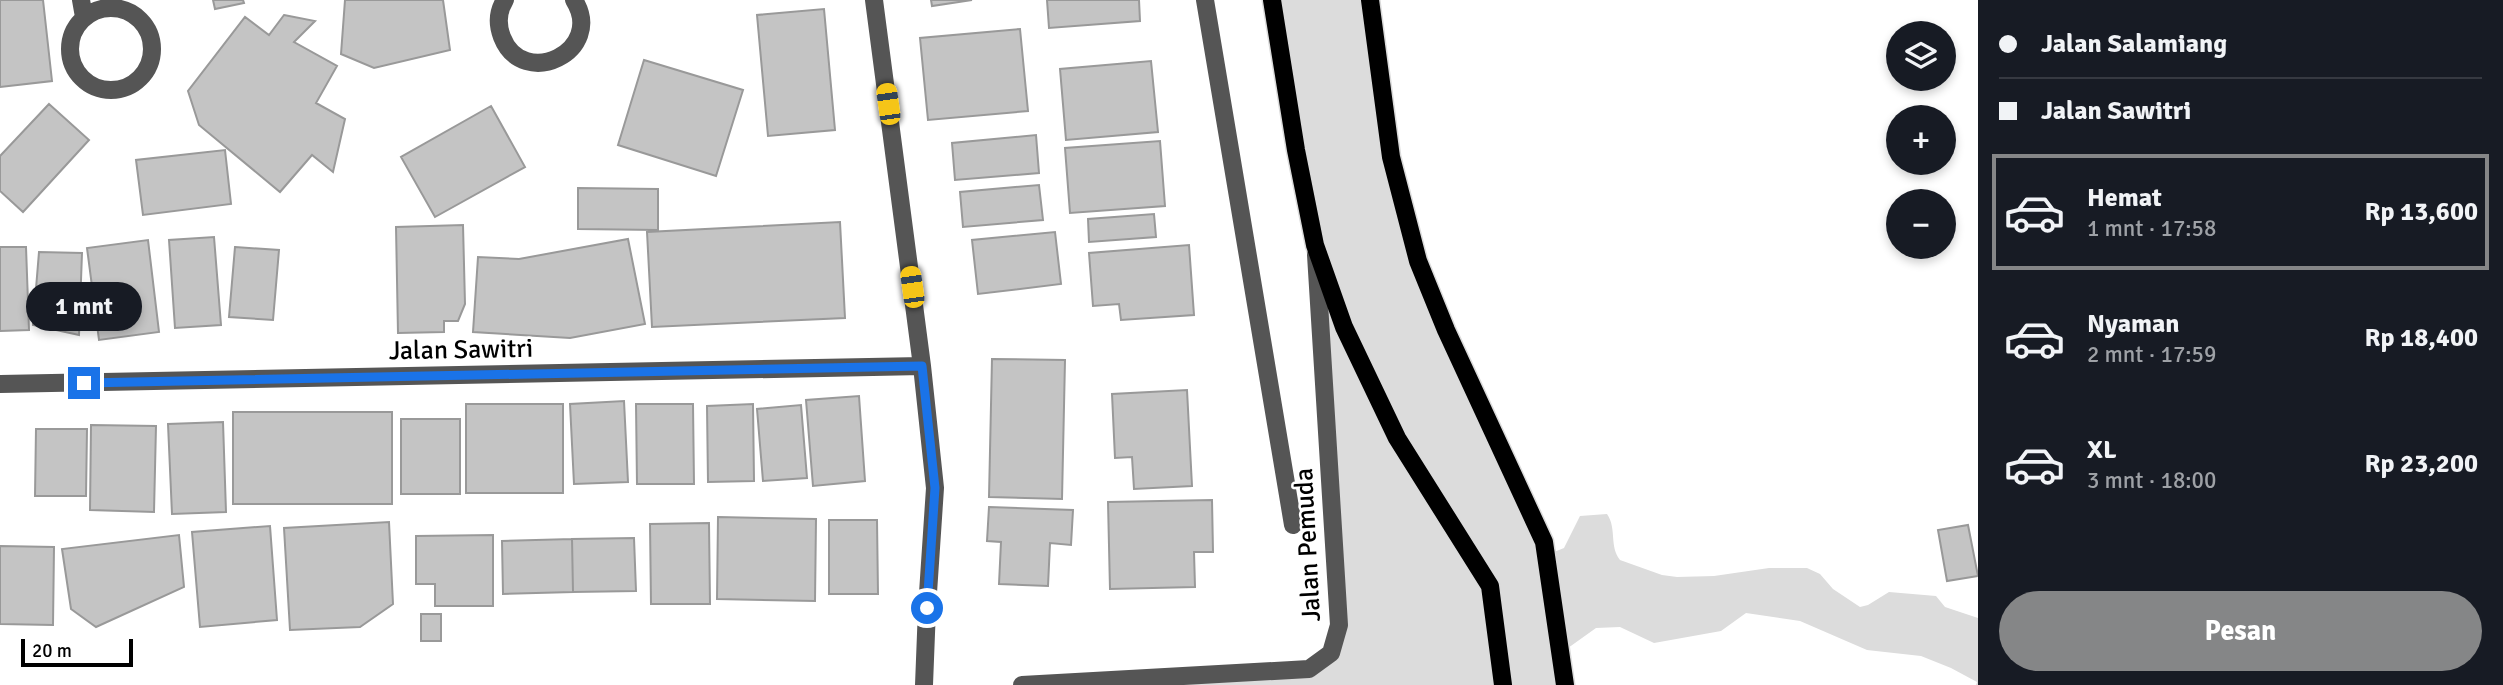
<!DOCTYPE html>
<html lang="id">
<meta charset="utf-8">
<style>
:root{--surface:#171b24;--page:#20242c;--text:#f1f3f6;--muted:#9ea1a6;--line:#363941;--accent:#858687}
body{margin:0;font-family:Signika,sans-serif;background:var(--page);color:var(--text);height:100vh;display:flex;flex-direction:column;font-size:26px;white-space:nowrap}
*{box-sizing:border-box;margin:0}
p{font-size:23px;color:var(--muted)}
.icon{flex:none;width:38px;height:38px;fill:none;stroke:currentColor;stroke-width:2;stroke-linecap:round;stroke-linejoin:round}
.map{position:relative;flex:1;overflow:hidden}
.drawer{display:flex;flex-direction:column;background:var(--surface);width:525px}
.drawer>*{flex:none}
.top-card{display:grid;align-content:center;height:154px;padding:0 21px;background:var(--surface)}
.buttons{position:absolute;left:1886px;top:21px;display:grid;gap:14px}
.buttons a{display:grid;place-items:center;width:70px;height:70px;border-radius:50%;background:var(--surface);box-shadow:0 4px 10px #0003;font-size:35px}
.scale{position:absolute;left:21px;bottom:18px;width:112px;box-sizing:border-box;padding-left:7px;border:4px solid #000;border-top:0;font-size:19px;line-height:24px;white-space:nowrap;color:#000;-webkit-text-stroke:5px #fff;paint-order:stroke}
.end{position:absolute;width:32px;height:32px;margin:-16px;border:9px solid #1a73e8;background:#fff;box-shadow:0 0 0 4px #fff}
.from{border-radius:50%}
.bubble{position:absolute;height:49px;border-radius:24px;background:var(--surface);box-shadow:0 4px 10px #0003;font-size:23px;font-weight:700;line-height:49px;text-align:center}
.car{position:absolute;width:21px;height:42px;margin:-21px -10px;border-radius:9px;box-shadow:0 0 5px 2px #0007;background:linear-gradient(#f5c518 24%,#345 0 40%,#f5c518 0 76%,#345 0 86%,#f5c518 0)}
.top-card b{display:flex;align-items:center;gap:24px;height:66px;font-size:26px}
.top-card b+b{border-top:2px solid var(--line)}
.top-card i{width:18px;height:18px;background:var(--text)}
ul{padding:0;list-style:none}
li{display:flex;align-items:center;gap:21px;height:116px;margin:0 14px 10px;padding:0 7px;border:4px solid transparent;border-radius:0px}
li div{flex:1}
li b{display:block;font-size:26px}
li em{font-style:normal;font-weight:700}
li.on{border-color:var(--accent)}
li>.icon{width:63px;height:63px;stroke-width:1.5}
.cta{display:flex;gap:14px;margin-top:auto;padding:14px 21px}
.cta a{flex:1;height:80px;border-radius:42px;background:var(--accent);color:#fff;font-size:28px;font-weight:700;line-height:80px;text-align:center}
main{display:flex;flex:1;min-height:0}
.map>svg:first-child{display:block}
</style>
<main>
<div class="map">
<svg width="1978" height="685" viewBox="0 0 1978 685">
<rect width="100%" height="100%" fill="#fff"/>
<path fill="#dcdcdc" d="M1272,0h97l44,242 141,310 10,-4 16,-32 27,-2c10,14 2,32 13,46l42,15 15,2 37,-1 55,-8h38l13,6 13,15 27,18 8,-2 21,-13 47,4 9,11 33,11v67h-2l1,-3 -26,-14 -30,-12 -54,-6 -67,-29 -54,-8 -25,18 -67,12 -34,-16 -24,1 -35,25 4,32h-543l287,-16 27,-32 -21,-391z"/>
<path fill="#c4c4c4" stroke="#999" stroke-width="2" d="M0,0h43l9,81 -52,6z
M213,0h30l1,3 -29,6z
M345,0h98l7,50 -76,18 -33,-14z
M931,0h41l-40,6z
M1047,0h92l1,21 -91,7z
M824,9l11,121 -67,6 -11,-121z
M284,15l31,6 -21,21 43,24 -21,37 29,16 -12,53 -21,-17 -32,37 -81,-67 -11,-34 57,-74 24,18z
M1020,29l8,82 -100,9 -8,-82z
M644,60l99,30 -27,86 -98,-31z
M1151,61l7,71 -92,8 -6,-71z
M49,104l40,36 -66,72 -23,-21v-35z
M491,106l34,61 -90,50 -34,-60z
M1036,135l3,38 -84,7 -3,-37z
M1160,141l5,65 -95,7 -5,-65z
M225,150l6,54 -88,11 -7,-55z
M1039,185l4,35 -80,7 -3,-35z
M578,188l80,1v41l-80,-1z
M1154,214l2,23 -67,5 -1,-23z
M840,222l5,96 -193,9 -5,-95z
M463,225l2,79 -7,17h-14v11l-46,1 -2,-106z
M1055,232l6,52 -83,10 -6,-54z
M214,237l7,88 -46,3 -6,-88z
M628,239l17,85 -75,14 -97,-6 5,-75 41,2z
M148,240l11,92 -60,8 -12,-92z
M1189,245l5,70 -73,5 -2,-16 -26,2 -4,-53z
M0,247h26l3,83 -29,1z
M235,247l44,3 -6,70 -44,-3z
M39,252l43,1 -3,82 -46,-10z
M992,359l73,1 -3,139 -73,-2z
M1187,390l5,96 -58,3 -2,-32 -17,1 -3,-64z
M859,396l6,85 -52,5 -7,-86z
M624,401l4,81 -54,2 -4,-80z
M466,404h97v89h-97z
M636,404h57l1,80h-57z
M753,404l1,77 -46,1 -1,-76z
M801,405l6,73 -44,3 -6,-72z
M233,412h159v92h-159z
M401,419h59v75h-59z
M223,422l3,90 -54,2 -4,-90z
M91,425l65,1 -2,86 -64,-2z
M36,429h51l-1,67h-51z
M1212,500l1,52h-19l1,35 -85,2 -2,-87z
M989,507l84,3 -2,35 -21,-2 -2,43 -49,-2 2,-42 -14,-1z
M718,517l98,2 -1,82 -98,-2z
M829,520h48l1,74h-49z
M389,522l4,82 -33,23 -70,3 -6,-102z
M709,523l1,81h-59l-1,-80z
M1968,525l10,51 -31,5 -9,-51z
M270,526l7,94 -77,7 -8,-95z
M179,535l5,52 -88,40 -25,-18 -9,-60z
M493,535v71h-58v-22h-19v-48z
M634,538l2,53 -63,1 -1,-53z
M572,539l1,53 -70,2 -1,-53z
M0,546l54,1 -1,78 -53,-1z
M421,614h20v27h-20z"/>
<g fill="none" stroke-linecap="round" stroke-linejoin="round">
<g stroke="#dbdbdb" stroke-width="21">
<path id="major" d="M1272,0l24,150 19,95 29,82 53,111 93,148 13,99
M1370,0l21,157 27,104 28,69 98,212 21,143"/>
</g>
<path stroke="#555" stroke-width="18" d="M81,0l3,17
M505,0c-7,11 -8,24 -3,37 21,54 104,14 72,-37
M874,0l48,366 13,122 -8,120 -3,77
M1205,0l88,525
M70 49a41 41 0 1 1 82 0a41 41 0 1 1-82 0Z
M0,384l922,-18
M1022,685l287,-16 22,-16 8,-28 -23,-370"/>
<use href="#major" stroke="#000" stroke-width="18"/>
</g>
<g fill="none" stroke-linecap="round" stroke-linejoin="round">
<path stroke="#1a73e8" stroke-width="9" d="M84,383l838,-17 13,122 -8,120"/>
</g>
<g text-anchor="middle" stroke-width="5" stroke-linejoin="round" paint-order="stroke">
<g font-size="26" fill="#000" stroke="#fff">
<text transform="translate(461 349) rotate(-1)" y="9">Jalan Sawitri</text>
<text transform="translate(1307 545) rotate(-93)" y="9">Jalan Pemuda</text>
</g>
</g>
</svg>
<div class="buttons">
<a><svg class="icon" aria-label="layers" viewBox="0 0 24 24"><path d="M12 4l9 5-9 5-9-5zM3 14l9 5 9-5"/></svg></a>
<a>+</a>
<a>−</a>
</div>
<div class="scale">20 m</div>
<i class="end from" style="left:927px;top:608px"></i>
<i class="end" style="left:84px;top:383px"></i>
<div class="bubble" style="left:26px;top:282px;width:116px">1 mnt</div>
<i class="car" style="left:888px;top:104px;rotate:352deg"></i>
<i class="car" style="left:912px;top:287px;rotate:352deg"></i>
</div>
<section class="drawer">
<div class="top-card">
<b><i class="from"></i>Jalan Salamiang</b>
<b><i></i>Jalan Sawitri</b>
</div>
<ul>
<li class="on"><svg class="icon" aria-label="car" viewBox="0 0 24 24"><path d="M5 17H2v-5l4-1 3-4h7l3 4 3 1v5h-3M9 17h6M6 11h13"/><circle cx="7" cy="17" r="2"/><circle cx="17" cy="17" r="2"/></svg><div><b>Hemat</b><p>1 mnt · 17:58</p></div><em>Rp 13,600</em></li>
<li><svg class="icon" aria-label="car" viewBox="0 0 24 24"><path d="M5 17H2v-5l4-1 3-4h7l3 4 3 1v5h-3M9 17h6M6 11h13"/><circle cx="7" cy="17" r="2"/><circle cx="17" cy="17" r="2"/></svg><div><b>Nyaman</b><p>2 mnt · 17:59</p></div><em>Rp 18,400</em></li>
<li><svg class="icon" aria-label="car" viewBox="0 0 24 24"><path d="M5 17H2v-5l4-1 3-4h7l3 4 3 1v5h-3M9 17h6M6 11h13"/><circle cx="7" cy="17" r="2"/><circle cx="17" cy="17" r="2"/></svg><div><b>XL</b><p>3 mnt · 18:00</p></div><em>Rp 23,200</em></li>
</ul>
<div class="cta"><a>Pesan</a></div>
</section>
</main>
